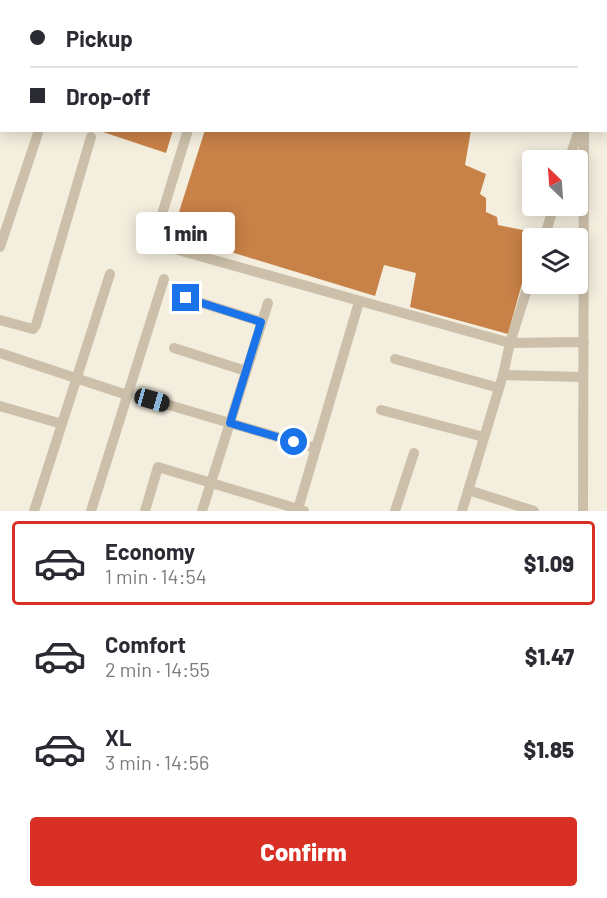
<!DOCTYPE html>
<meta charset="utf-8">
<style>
:root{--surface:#fff;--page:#f2f2f3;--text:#2b2b33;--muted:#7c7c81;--line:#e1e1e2;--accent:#d93025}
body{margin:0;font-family:Barlow,sans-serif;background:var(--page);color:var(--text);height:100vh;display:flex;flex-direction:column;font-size:22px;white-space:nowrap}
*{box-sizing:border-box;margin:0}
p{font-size:20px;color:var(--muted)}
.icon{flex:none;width:33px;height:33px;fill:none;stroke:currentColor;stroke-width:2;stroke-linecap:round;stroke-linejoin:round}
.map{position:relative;height:511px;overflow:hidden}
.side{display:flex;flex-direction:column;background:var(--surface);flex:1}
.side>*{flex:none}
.top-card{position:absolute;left:0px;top:0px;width:608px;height:132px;box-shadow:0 3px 15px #0003;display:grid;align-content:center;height:132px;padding:0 30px;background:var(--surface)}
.needle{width:39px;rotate:335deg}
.fabs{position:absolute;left:522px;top:150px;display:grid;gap:12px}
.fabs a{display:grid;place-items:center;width:66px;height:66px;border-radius:6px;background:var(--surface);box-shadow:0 3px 15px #0003;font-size:30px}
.end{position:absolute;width:27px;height:27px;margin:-14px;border:8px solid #1a73e8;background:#fff;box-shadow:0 0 0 3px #fff}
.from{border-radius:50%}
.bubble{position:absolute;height:42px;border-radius:6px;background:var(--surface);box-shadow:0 3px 15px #0003;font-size:20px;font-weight:800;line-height:42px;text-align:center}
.car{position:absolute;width:18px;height:36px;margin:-18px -9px;border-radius:8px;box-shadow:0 0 4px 2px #0007;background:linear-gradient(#222 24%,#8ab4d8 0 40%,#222 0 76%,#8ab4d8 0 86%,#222 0)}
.top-card b{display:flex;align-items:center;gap:21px;height:57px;font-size:22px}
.top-card b+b{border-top:2px solid var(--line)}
.top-card i{width:15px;height:15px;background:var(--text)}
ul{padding:10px 0 0;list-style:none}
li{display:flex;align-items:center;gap:18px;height:84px;margin:0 12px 9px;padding:0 18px;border:3px solid transparent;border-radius:6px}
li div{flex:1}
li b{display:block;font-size:22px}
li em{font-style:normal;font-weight:800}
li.active{border-color:var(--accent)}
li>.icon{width:54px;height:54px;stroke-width:1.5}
.button{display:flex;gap:12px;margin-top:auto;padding:12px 30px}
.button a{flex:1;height:69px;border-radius:6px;background:var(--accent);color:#fff;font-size:24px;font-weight:800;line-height:69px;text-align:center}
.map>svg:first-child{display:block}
</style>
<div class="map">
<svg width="607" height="511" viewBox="0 0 607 511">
<rect width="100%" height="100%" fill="#f3eede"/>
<path fill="#c88147" d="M97,130h76l-7,23z
M205,130h266l-6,35 21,9 -6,20 6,4v14l11,5 1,8 39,8 -2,5h-3v9l-24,87 -98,-27 6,-34 -32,-8 -9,31 -203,-62z"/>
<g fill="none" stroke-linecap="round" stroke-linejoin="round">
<path stroke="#ccc0aa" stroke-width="10" d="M149,0l5,2
M590,2v-2
M188,130l-35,113 357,100 -7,32 -41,136
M569,160l10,-30
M544,238l10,-32
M0,247l39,-117
M532,273l-22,70 74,-1
M186,298l76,24
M0,320l33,9 3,-4 55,-188
M174,348l72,23
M0,353l127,42
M395,359l104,29
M503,375l80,2
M152,400l163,48
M0,406l62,18
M381,410l103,27
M468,490l66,21
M34,511l76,-237
M91,511l73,-232
M145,511l13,-44 140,42 -1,2
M202,511l66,-208
M304,511l-6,-2 61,-207
M395,511l19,-58
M583,511l1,-381"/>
</g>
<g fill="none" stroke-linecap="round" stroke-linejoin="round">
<path stroke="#1a73e8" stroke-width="8" d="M186,298l75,24 -31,101 64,19"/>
</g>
</svg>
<div class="fabs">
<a><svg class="needle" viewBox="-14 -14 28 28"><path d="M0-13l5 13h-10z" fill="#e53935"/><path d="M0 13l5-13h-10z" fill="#7c7c81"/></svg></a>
<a><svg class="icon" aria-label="layers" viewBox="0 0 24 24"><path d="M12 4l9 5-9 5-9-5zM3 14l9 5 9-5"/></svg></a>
</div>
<i class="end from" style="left:294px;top:442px"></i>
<i class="end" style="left:186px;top:298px"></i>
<div class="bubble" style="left:136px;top:212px;width:99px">1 min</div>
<i class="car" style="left:152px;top:400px;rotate:106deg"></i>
<div class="top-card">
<b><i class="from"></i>Pickup</b>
<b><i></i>Drop-off</b>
</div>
</div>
<section class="side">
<ul>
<li class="active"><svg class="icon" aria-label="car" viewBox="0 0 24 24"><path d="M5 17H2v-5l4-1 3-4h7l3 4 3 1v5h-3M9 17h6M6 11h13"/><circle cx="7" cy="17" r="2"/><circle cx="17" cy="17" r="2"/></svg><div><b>Economy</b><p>1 min · 14:54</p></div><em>$1.09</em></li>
<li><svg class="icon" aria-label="car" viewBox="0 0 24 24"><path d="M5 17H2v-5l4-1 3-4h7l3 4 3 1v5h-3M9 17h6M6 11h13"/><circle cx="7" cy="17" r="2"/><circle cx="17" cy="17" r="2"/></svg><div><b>Comfort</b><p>2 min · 14:55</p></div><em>$1.47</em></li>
<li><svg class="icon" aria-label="car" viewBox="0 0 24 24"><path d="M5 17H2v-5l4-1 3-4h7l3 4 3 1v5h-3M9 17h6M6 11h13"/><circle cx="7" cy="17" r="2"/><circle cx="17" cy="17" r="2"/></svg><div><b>XL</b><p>3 min · 14:56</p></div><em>$1.85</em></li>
</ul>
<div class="button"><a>Confirm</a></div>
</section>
